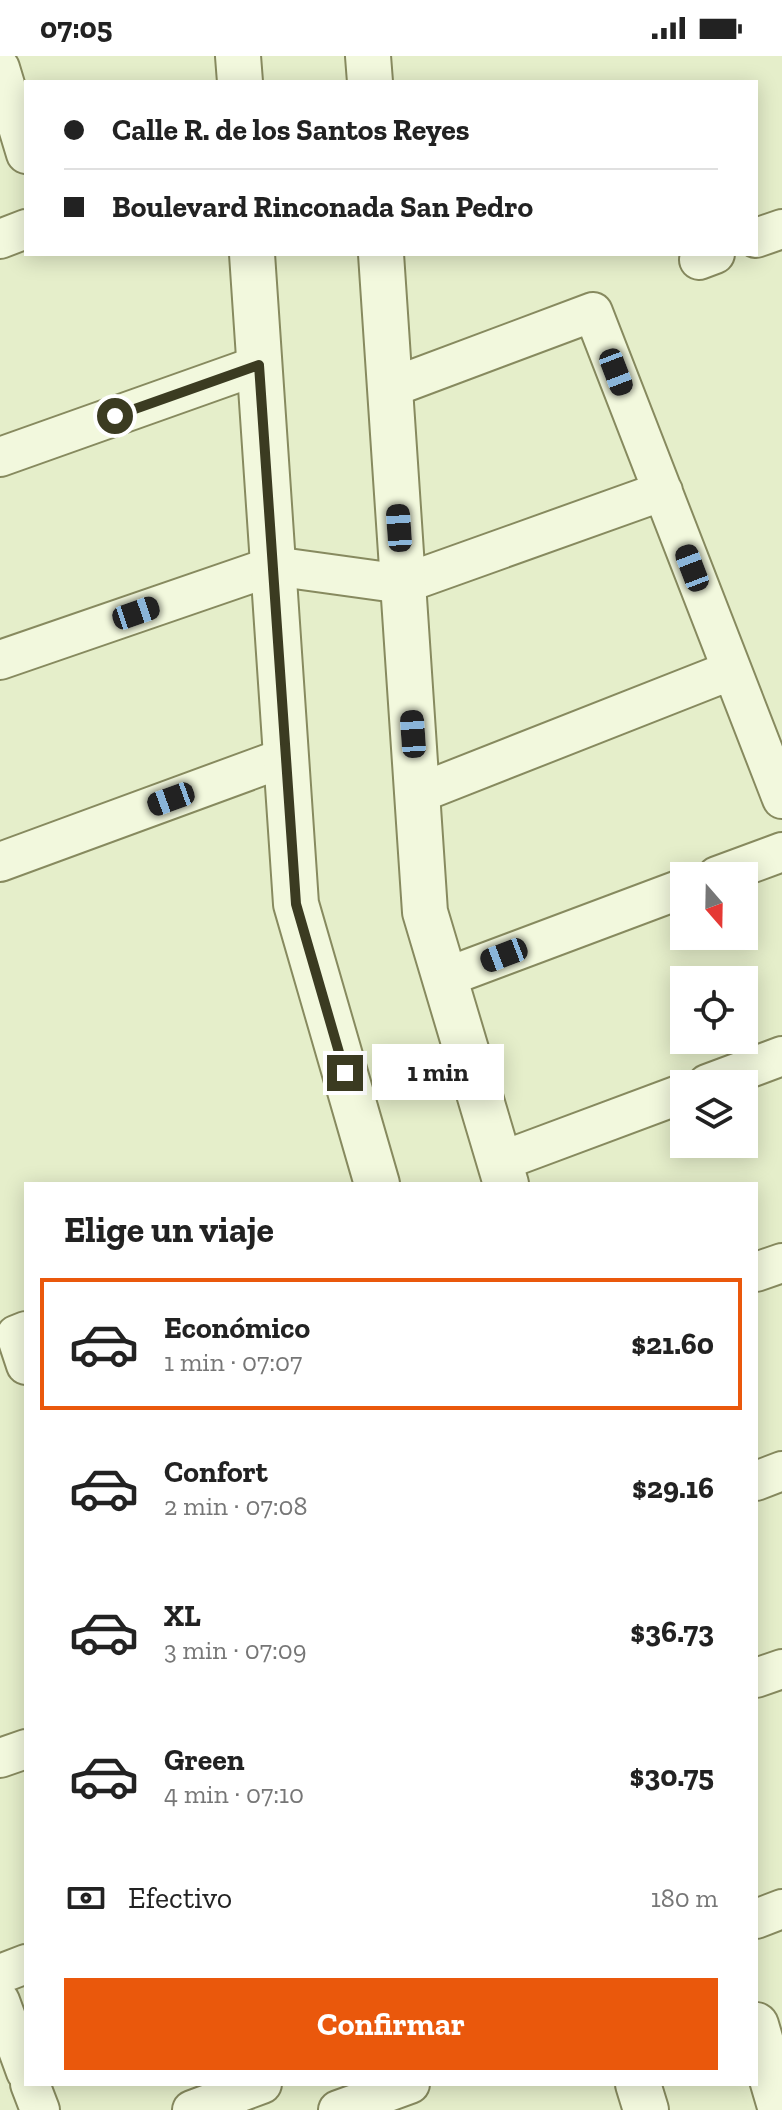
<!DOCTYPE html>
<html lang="es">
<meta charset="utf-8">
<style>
:root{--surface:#fff;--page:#f2f2f2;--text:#222;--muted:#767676;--line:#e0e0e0;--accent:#ea580c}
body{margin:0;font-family:"Zilla Slab",serif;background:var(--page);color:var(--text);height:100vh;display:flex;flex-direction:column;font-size:30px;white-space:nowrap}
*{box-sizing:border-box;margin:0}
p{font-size:26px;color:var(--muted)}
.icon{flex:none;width:44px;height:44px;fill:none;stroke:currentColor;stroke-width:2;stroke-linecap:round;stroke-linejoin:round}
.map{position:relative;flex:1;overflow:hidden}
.side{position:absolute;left:24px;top:1126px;width:734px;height:904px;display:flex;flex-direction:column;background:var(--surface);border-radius:0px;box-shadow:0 4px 20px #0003}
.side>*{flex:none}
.top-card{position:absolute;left:24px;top:24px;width:734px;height:176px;border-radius:0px;box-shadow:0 4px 20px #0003;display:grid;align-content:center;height:176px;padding:0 40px;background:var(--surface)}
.needle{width:52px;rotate:160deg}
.buttons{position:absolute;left:670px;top:806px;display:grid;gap:16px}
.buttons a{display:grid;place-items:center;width:88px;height:88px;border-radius:0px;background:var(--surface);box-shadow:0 4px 20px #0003;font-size:40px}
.end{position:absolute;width:36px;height:36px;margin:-18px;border:10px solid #3b3b21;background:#fff;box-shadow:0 0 0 4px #fff}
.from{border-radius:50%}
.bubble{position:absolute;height:56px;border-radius:0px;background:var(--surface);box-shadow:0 4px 20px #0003;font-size:26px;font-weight:700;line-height:56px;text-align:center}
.car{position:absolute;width:24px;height:48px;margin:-24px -12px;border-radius:10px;box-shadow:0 0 6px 2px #0007;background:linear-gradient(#222 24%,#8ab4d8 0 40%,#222 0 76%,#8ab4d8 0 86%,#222 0)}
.top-card b{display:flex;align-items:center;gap:28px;height:76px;font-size:30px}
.top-card b+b{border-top:2px solid var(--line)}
.top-card i{width:20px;height:20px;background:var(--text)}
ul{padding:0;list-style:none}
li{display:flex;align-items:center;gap:24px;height:132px;margin:0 16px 12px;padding:0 24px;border:4px solid transparent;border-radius:0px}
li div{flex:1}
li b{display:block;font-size:30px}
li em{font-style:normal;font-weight:700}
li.current{border-color:var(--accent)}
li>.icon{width:72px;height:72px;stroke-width:1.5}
h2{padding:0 40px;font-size:36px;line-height:96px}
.pay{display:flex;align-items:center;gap:20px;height:88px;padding:0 40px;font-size:30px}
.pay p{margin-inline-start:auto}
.primary-button{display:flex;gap:16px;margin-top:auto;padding:16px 40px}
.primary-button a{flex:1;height:92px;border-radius:0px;background:var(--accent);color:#fff;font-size:32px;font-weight:700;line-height:92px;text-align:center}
.status{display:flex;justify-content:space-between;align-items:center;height:56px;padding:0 40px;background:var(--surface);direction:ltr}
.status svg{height:22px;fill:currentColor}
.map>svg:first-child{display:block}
</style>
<div class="status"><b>07:05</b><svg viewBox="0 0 49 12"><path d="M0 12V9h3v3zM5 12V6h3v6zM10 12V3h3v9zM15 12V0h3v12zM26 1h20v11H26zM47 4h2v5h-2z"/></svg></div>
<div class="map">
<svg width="782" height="2054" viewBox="0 0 782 2054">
<rect width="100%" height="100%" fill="#e5eeca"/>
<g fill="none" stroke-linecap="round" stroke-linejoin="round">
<g stroke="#878a5f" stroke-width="42">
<path id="minor" d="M0,12l26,86
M756,182l26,-9
M0,183l26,-10
M699,204l16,-6
M390,332l203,-76 189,487
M0,401l259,-92
M0,604l273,-94 130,18 260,-93
M417,738l315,-124
M0,806l286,-105
M717,820l65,-24
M444,922l240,-90
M707,1028l75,-28
M499,1106l185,-69
M756,1216l26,-9
M26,1275l-10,4 10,30
M756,1425l26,-10
M756,1622l26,-9
M0,1702l26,-9
M756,1863l26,-10
M0,1918l26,-10
M0,1945l26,71
M30,2028l10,26
M192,2054l70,-26
M338,2054l72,-26"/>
</g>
<g stroke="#878a5f" stroke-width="48">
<path id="tertiary" d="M238,0l2,26
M368,0l2,26
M252,198l44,650 81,280
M381,198l44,658 81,272
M756,1969l25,85
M638,2028l8,26"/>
</g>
<use href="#minor" stroke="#f2f8dd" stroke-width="38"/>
<use href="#tertiary" stroke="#f2f8dd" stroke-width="44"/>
</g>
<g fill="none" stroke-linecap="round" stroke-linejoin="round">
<path stroke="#3b3b21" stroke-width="10" d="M115,360l144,-51 37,539 49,169"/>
</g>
</svg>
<div class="buttons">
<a><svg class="needle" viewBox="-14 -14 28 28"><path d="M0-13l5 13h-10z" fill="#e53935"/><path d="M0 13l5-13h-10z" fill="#767676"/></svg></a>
<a><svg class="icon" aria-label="locate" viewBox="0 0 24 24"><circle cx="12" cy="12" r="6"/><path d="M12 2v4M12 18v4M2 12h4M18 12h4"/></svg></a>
<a><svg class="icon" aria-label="layers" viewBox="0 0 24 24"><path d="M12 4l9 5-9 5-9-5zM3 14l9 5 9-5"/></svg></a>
</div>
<i class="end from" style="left:115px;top:360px"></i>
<i class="end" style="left:345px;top:1017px"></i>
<div class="bubble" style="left:372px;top:988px;width:132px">1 min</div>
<i class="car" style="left:616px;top:316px;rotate:159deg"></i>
<i class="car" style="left:399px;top:472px;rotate:356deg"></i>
<i class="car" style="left:692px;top:512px;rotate:339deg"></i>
<i class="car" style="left:136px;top:557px;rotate:71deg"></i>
<i class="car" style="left:413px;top:678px;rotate:356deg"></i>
<i class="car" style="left:171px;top:743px;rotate:250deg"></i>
<i class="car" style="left:504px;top:899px;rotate:249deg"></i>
<div class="top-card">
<b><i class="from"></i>Calle R. de los Santos Reyes</b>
<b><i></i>Boulevard Rinconada San Pedro</b>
</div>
<section class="side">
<h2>Elige un viaje</h2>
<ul>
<li class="current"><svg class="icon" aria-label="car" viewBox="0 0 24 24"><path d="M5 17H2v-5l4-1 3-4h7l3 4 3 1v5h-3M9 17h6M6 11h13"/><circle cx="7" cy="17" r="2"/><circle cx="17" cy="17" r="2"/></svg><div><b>Económico</b><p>1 min · 07:07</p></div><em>$21.60</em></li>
<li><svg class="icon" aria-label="car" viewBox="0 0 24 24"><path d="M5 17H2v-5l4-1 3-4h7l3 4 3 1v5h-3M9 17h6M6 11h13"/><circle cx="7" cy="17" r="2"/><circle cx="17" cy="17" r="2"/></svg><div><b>Confort</b><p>2 min · 07:08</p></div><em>$29.16</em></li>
<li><svg class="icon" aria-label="car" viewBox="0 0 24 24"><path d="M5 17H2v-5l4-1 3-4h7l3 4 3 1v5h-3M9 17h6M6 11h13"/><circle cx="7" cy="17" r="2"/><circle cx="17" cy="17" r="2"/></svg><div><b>XL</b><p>3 min · 07:09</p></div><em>$36.73</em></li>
<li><svg class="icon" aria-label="car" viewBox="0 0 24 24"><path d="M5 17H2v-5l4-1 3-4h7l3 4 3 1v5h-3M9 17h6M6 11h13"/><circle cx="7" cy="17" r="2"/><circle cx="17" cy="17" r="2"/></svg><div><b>Green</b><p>4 min · 07:10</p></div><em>$30.75</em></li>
</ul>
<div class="pay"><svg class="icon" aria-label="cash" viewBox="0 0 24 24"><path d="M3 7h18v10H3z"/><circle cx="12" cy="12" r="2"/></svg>Efectivo<p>180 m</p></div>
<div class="primary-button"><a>Confirmar</a></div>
</section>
</div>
